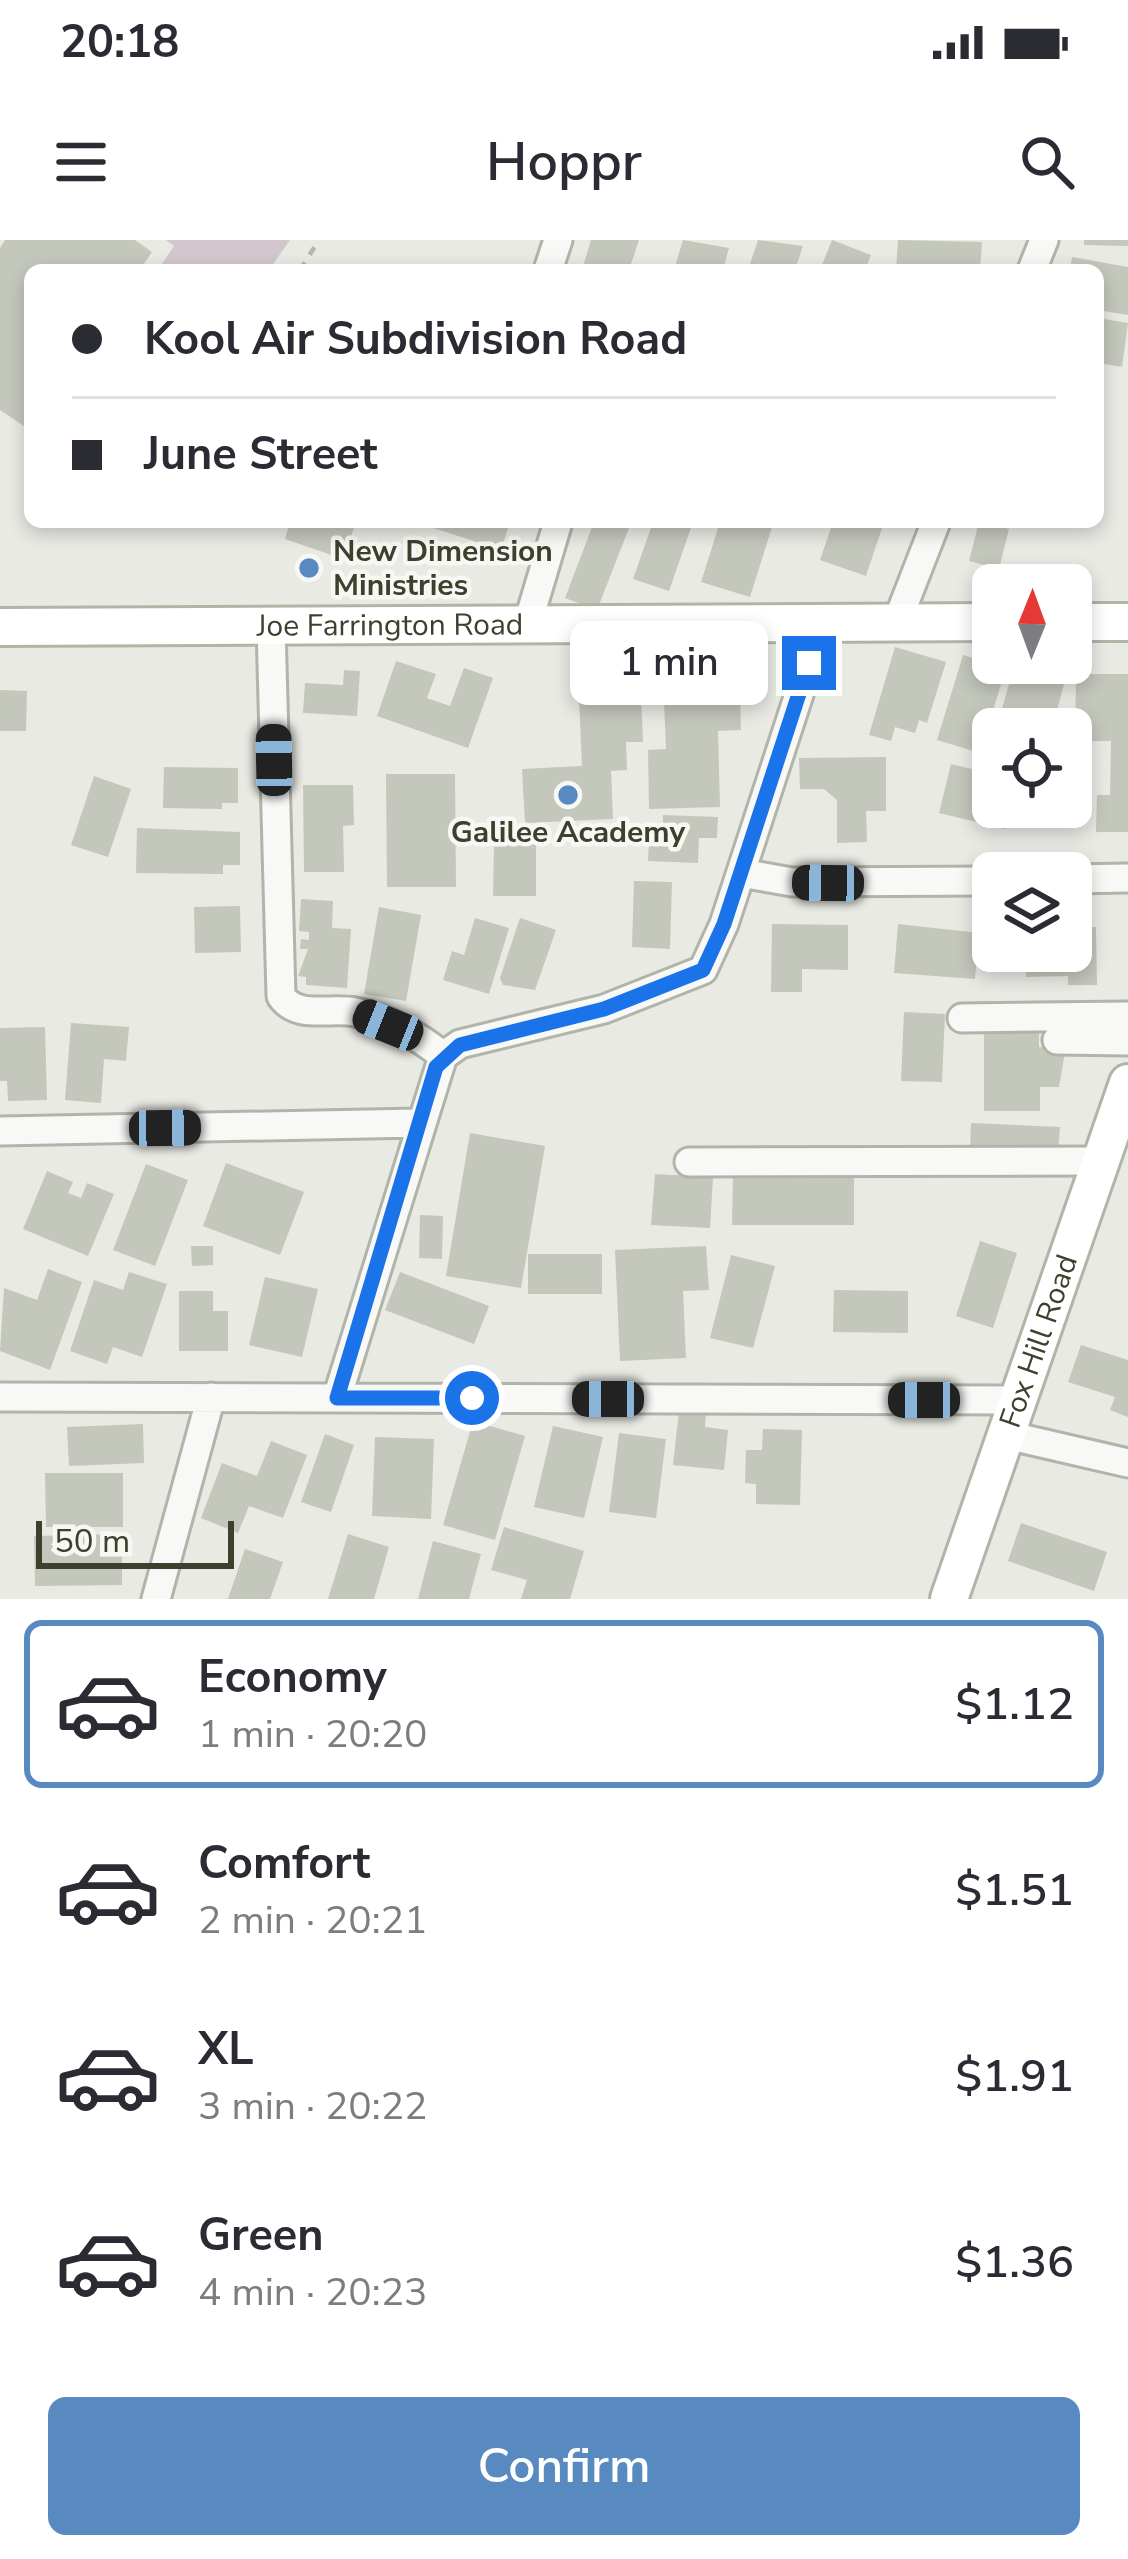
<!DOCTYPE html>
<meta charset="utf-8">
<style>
:root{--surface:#fff;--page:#f7f7f7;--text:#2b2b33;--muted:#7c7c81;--line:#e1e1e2;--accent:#588ac1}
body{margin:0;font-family:"Nunito Sans",sans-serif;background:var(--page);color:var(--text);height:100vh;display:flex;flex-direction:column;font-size:45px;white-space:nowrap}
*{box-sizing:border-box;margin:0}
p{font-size:39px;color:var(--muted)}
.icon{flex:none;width:66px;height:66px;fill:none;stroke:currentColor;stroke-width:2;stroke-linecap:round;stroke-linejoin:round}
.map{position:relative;height:1359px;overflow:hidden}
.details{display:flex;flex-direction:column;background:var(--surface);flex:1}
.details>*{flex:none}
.guide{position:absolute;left:24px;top:24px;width:1080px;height:264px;border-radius:18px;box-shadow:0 6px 18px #0003;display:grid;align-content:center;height:264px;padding:0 48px;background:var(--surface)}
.needle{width:78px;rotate:1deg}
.tools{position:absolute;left:972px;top:324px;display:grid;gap:24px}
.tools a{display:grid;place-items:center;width:120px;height:120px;border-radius:18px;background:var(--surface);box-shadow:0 6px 18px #0003;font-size:60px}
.scale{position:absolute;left:36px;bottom:30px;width:198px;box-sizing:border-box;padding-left:12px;border:6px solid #3b412d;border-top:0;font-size:33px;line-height:42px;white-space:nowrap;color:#3b412d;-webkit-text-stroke:9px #f7f8f4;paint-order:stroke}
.end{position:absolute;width:54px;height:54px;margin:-27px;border:15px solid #1a73e8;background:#fff;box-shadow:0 0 0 6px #fff}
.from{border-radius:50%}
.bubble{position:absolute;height:84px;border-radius:18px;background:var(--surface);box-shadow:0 6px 18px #0003;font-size:39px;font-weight:600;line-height:84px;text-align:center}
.car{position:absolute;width:36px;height:72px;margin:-36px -18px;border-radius:15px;box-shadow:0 0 9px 3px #0007;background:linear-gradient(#222 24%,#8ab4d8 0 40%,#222 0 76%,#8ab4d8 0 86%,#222 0)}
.guide b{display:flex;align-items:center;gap:42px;height:114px;font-size:45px}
.guide b+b{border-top:3px solid var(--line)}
.guide i{width:30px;height:30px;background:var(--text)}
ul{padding:21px 0 0;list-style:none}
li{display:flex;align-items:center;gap:36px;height:168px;margin:0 24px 18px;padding:0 24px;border:6px solid transparent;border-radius:18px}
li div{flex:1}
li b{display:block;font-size:45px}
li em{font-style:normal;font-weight:600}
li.current{border-color:var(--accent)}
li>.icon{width:108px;height:108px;stroke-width:1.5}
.button{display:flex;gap:24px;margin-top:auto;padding:24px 48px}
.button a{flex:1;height:138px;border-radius:18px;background:var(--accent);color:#fff;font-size:48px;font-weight:600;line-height:138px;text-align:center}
.status{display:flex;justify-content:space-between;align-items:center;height:84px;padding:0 60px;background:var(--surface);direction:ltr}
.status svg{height:33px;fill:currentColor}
header{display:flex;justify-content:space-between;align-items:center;height:156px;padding:0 48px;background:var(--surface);font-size:54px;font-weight:600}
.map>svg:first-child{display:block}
</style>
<div class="status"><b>20:18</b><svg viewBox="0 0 49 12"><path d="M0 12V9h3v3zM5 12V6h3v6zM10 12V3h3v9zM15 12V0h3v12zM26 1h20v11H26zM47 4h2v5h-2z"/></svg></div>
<header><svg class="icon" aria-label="menu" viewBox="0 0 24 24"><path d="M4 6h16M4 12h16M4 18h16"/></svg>Hoppr<svg class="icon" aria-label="search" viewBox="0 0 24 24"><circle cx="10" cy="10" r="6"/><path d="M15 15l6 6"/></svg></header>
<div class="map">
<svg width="1128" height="1359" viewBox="0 0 1128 1359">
<rect width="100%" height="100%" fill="#e9eae4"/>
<path fill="#d3c6ce" d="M166,0h124l-21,30h-111l16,-24z"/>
<path fill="#c4c7bc" d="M5,0h130l17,12 -12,18h-110v160l-30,-20v-162z
M591,0h48l-10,30h-47z
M683,0l46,8 -6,22h-49z
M758,0l45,6 -8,24h-47z
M832,0l39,15 -6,15h-45z
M898,0l84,2 -2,28h-84z
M1084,0h44v6l-44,-1z
M1072,17l56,10v48l-30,-5v-40h-28z
M1098,78l30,5 -6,44 -24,-4z
M290,282h66l-13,37 -58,-20z
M415,282h95l-9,28z
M594,282l35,6 -32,82 -32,-12z
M653,282h40l-24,69 -36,-12z
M720,282l53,2 -23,73 -49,-15z
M833,282h51l-18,54 -46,-16z
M979,282l30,7 -10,40 -30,-8z
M895,407l51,15 -19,61 -8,-3 -4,13 -20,-6 -4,14 -22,-6z
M963,415l43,13 -26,85 -43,-13z
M396,421l40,13 -9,24 23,8 14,-38 29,10 -25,70 -91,-32z
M1015,423l54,2 -17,64 -52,-13z
M758,426l1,26 -19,1 1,37 -23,1 2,76 -71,2 -1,-59 18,-1 -2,-48 21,-1 -1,-33z
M344,430l16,1 -3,45 -54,-3 2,-30 38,2z
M1076,434h52v158h-32l1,-37h13l1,-54h-36z
M0,450l27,1 -1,40h-26z
M641,455l2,47h-17l1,28 -16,1 2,48 -88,4 -3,-54 60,-3 -3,-68z
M886,517v54h-20l1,31 -30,1v-43l-13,-11h-24l-1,-31z
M951,524l42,10v33h19l-6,22 -67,-16z
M164,527l74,1v35h-16v6l-59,-1z
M386,534h69l1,113h-69z
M94,536l37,13 -23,68 -37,-12z
M303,545h50l1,40 -11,1 1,46h-40z
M663,575l55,2 -1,21h-18l-1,25 -50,-2 1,-20 13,1z
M137,588l103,4v33h-17v9l-87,-1z
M494,604h42v52h-43z
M634,641l38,1 -2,67 -38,-2z
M301,659l32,2 -1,27 19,1 -4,59 -41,-3v-8l-8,-1 10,-27h-8l1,-10 8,1v-8l-10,-1z
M240,666l1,46 -46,1 -1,-46z
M379,667l42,8 -15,86 -42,-7z
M475,678l34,10 -20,66 -46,-14 9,-29 12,4z
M520,678l36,12 -21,60 -32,-5 -3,-7z
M772,684l76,1v45l-46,-1v23h-31z
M898,684l81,9 -4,46 -81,-6z
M1071,687h25l1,58h-29v-9l-42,1v-26h45z
M904,772l41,2 -3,68 -41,-1z
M996,782h43v25h27l-7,40h-19v24h-56v-79l13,-1z
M71,783l58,4 -3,34 -22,-2 -3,44 -36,-3z
M45,787l2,73 -39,1 -1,-20h-7v-53z
M971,883l89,4 -2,29 -88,-4z
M470,893l75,13 -24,142 -75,-12z
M226,923l78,29 -24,63 -77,-29z
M146,924l42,16 -33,86 -42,-16z
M47,931l26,11 -5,11 13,5 6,-15 27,11 -26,62 -65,-27z
M655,934l58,3 -3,51 -59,-3z
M733,935h121v50h-122z
M420,975l23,1 -1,43 -23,-1z
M980,1001l37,12 -24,75 -37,-12z
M191,1006h22v19l-21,1z
M706,1006l3,44 -26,1 3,67 -66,3 -5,-111z
M528,1014h74v40h-74z
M731,1015l44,11 -22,82 -43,-10z
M48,1029l34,13 -32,88 -50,-19 4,-63 33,12z
M129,1032l38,12 -25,73 -29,-10 -6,17 -37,-13 24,-71 29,10z
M400,1032l89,34 -15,38 -89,-34z
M265,1037l53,12 -16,68 -53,-12z
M834,1050l74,1v42l-75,-1z
M179,1051h34v20h15v40h-49z
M1081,1105l47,15v57l-18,-7 5,-13 -47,-15z
M679,1171l27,3 -1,13 23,3 -4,40 -51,-5z
M473,1181l52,15 -30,104 -52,-15z
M143,1184l1,39 -75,3 -2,-39z
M553,1186l50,11 -19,81 -50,-11z
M763,1189l39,1 -2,75 -44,-1v-20l-11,-1 1,-33h16z
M619,1193l47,6 -10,79 -47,-6z
M325,1194l29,11 -23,67 -30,-10z
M375,1197l59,2 -3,80 -59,-3z
M271,1201l36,14 -24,63 -34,-12 -11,27 -37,-15 21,-55 35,13z
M45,1233h78v54h-77z
M1021,1283l86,29 -13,39 -86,-30z
M504,1287l80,24 -14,48h-49l6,-19 -36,-10z
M122,1294v51l-87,1 -1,-50z
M348,1294l41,13 -15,52h-46z
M433,1301l48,13 -12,45h-51z
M245,1309l38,13 -13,37h-42z"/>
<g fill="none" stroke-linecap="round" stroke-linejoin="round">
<g stroke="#b1b4a9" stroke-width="33">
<path id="minor" d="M548,30l10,-30
M1032,30l12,-30
M897,382l39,-100
M527,386l31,-104
M271,387l10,369c16,24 49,11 74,16 31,6 64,24 88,44
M741,633l51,9 201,-1
M1071,639l57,-1
M962,778l166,-2
M1057,800l71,1
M0,891l419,-8
M689,922l411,-1
M0,1157l1014,3
M337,1158l106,-342 17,-12 144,-35 99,-39 21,-46 98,-300
M1002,1194l126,29
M156,1359l55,-202"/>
</g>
<g stroke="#b1b5a5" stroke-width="42">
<g id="major">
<path d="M1071,382h57"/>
<path id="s1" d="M0,387l993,-5"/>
<path id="s2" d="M949,1359l179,-516"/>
</g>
</g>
<path stroke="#b4b7ae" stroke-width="4.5" stroke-dasharray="9 9" stroke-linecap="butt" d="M300,30l19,-30"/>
<use href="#minor" stroke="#f8f9f7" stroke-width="27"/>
<use href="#major" stroke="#fff" stroke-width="36"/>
</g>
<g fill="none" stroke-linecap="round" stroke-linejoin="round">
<path stroke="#1a73e8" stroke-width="15" d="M472,1158h-135l99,-331 24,-22 144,-36 99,-39 21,-46 85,-261"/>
</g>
<g fill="#588ac1" stroke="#f7f8f4" stroke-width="4.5">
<circle cx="309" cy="328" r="12"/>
<circle cx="568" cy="555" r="12"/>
</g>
<g text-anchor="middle" stroke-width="9" stroke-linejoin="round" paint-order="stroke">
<g font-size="30" font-weight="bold" fill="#3b412d" stroke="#f7f8f4" text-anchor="start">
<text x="333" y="321">New Dimension<tspan x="333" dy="34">Ministries</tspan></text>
<text x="568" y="602" text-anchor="middle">Galilee Academy</text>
</g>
<g font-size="30" fill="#3b412d" stroke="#f7f8f4">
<text dy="10" stroke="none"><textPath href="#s1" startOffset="390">Joe Farrington Road</textPath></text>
<text dy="10" stroke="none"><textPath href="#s2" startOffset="273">Fox Hill Road</textPath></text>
</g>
</g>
</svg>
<div class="tools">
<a><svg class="needle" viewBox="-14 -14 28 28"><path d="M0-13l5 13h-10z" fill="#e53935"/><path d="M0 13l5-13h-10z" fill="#7c7c81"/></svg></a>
<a><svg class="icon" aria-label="locate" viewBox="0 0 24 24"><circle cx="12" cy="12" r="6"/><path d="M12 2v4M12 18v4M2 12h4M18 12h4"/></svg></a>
<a><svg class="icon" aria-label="layers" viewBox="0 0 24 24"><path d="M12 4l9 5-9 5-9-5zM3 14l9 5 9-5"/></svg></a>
</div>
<div class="scale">50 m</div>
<i class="end from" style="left:472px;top:1158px"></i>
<i class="end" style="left:809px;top:423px"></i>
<div class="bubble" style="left:570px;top:381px;width:198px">1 min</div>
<i class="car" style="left:274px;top:520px;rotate:359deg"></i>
<i class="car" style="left:828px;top:643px;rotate:271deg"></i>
<i class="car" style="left:388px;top:785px;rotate:292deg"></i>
<i class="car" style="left:165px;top:888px;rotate:89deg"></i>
<i class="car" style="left:608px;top:1159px;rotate:270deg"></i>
<i class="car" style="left:924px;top:1160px;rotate:270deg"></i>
<div class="guide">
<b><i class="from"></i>Kool Air Subdivision Road</b>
<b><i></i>June Street</b>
</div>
</div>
<section class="details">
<ul>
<li class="current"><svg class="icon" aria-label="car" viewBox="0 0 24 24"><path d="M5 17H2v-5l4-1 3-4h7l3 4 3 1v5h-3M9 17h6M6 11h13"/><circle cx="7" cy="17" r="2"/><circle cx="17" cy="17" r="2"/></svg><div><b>Economy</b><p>1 min · 20:20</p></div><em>$1.12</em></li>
<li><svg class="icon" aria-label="car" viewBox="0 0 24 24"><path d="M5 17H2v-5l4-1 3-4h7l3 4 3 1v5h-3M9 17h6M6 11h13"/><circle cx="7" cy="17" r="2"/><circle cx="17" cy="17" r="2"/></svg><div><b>Comfort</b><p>2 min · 20:21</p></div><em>$1.51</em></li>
<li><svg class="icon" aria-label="car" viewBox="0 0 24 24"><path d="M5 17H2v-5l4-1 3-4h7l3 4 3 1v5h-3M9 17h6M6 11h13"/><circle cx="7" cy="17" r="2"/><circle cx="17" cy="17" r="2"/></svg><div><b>XL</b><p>3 min · 20:22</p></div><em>$1.91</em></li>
<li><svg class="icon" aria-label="car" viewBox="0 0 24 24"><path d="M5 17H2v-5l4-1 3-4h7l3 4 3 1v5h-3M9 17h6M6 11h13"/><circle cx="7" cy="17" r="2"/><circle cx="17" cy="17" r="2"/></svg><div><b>Green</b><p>4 min · 20:23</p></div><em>$1.36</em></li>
</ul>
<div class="button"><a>Confirm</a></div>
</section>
